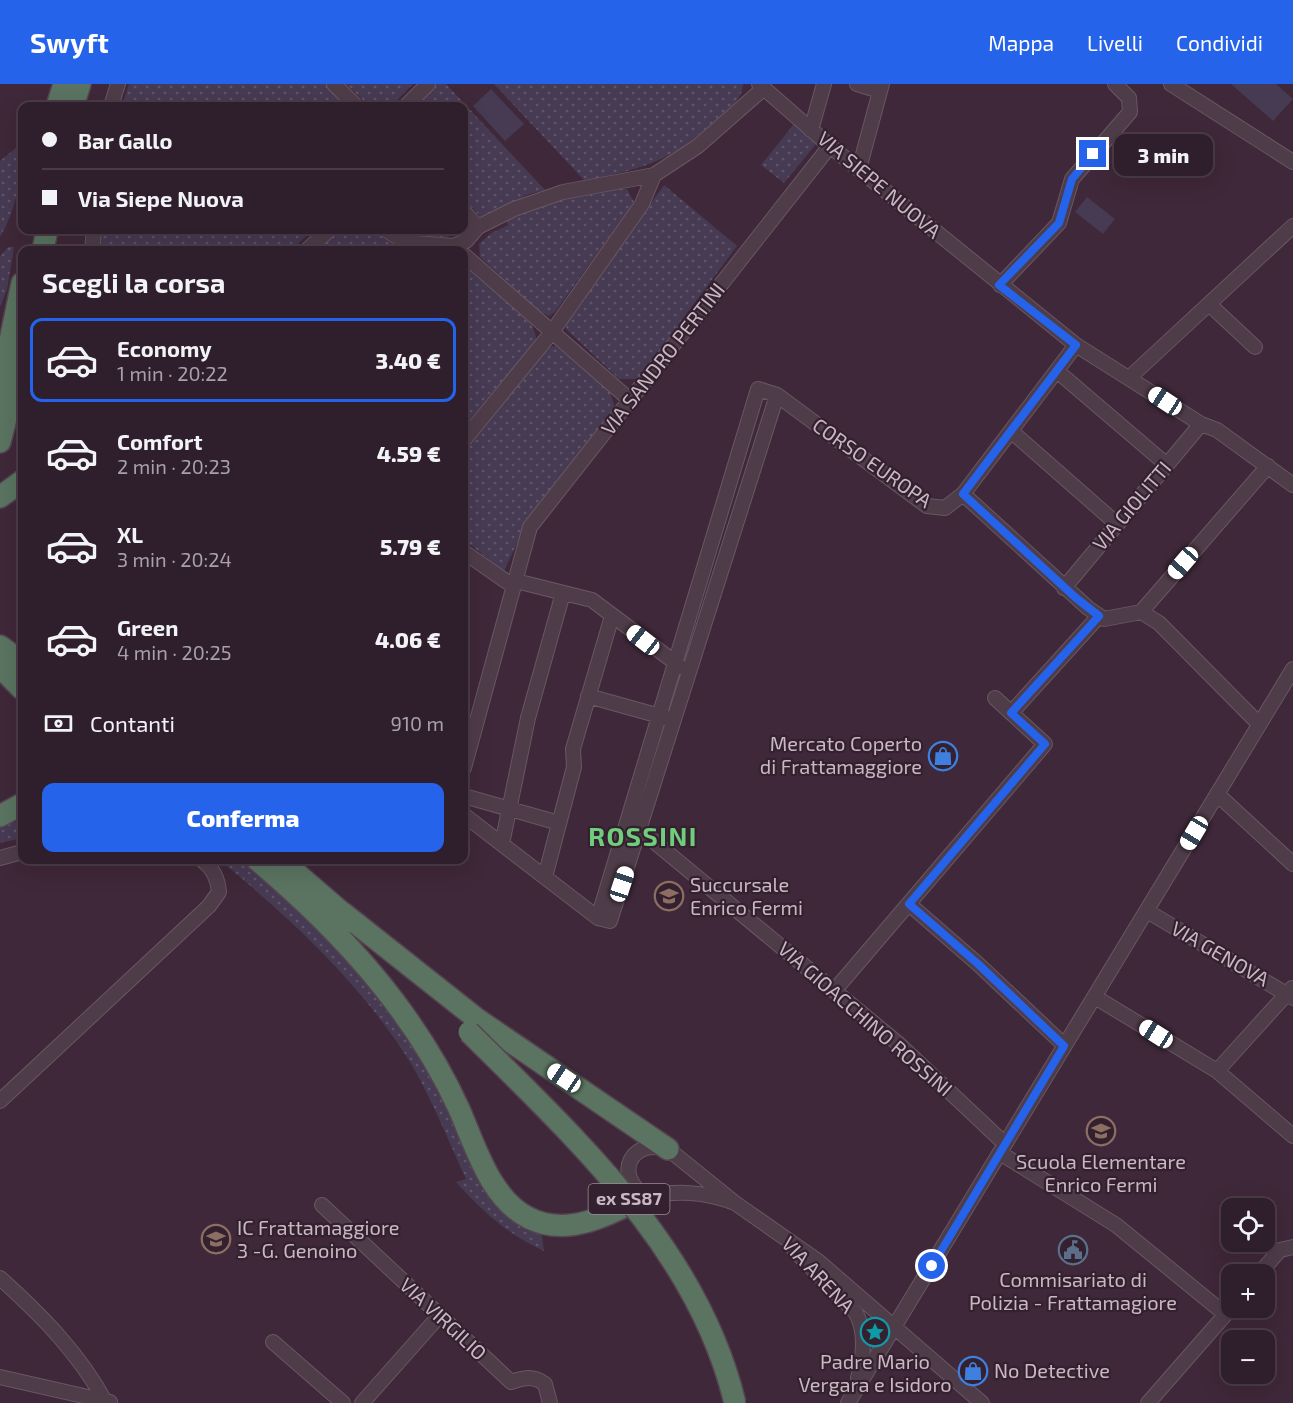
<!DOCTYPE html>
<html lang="it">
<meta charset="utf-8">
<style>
:root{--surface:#2f1e2b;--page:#372733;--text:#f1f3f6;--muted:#a7a2a9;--line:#4a3c47;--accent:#2563eb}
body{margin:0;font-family:"Exo 2",sans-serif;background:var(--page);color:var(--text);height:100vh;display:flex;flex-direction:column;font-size:22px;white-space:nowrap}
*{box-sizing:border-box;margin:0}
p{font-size:20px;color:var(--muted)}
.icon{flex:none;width:33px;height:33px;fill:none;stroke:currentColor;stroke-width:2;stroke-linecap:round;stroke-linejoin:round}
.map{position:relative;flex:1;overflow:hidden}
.drawer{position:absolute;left:18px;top:162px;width:450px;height:618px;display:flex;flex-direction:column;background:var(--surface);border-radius:12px;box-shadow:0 6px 24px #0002,0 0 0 2px var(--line)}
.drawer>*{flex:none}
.banner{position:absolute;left:18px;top:18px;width:450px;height:132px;border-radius:12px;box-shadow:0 6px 24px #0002,0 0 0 2px var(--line);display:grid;align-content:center;height:132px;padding:0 24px;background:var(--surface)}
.fabs{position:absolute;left:1221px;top:1114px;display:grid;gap:12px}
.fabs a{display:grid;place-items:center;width:54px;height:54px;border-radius:12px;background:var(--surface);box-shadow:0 6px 24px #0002,0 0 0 2px var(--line);font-size:30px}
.end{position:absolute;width:27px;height:27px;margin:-14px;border:8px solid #2563eb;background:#fff;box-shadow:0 0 0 3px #fff}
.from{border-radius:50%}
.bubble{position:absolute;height:42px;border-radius:12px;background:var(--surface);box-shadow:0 6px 24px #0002,0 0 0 2px var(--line);font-size:20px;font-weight:800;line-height:42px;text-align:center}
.car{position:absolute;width:18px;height:36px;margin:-18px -9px;border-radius:8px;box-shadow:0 0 4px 2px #0007;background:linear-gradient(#fff 24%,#345 0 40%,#fff 0 76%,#345 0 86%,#fff 0)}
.banner b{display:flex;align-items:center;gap:21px;height:57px;font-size:22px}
.banner b+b{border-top:2px solid var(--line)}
.banner i{width:15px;height:15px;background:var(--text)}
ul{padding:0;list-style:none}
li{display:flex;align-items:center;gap:18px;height:84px;margin:0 12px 9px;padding:0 12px;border:3px solid transparent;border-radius:12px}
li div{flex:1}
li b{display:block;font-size:22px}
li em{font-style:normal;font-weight:800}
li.active{border-color:var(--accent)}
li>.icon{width:54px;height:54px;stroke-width:1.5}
h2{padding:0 24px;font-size:27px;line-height:72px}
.pay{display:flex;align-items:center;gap:15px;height:66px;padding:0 24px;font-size:22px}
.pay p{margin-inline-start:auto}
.action{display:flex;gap:12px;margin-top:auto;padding:12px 24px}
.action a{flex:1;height:69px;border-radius:12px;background:var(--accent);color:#fff;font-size:24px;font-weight:800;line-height:69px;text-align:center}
header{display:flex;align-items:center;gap:36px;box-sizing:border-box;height:84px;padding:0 30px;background:var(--accent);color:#fff}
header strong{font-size:28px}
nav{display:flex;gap:33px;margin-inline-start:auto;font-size:21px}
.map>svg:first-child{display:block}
</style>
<header>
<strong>Swyft</strong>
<nav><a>Mappa</a><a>Livelli</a><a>Condividi</a></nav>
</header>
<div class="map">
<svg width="1293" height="1319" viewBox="0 0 1293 1319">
<defs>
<pattern id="green-dots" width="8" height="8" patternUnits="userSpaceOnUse" patternTransform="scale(1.5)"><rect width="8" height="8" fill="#473a53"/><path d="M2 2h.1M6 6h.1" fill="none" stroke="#60546a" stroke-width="1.8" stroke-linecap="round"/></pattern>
</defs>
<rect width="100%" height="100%" fill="#3f2839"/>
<path fill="url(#green-dots)" d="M129,0h198l23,22h-228z
M346,0h67l-22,22h-22z
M436,0h10l99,106 -19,5 -37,22h-8l-17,-17v-94h-51z
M494,0h249c-1,16 -12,22 -23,32 -51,47 -70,50 -135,65z
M794,40l23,19 -33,40 -23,-18z
M22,59c1,30 -6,68 -22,94v-76z
M664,101l73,61 -99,133h-19l-53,-50 1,-9z
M611,105h16l7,13 -79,110 -6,4 -10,-5 -59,-54 -1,-13 11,-10 18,-9 -2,-5 5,-3 68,-23z
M102,146h211l-22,20h-192z
M335,146h36l25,16 14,4h-98z
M396,146h64c-16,15 -47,9 -64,0z
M8,163h6l-7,43 -7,17v-51z
M464,179c19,16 74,52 72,78l-72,86z
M556,262l53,43 6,19 -84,106 -27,57 -40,-31v-91l84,-102z
M22,737v17l-22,5v-19z
M220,776h19l49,40 83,79 39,53 71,143 60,55 3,21c-36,-16 -62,-40 -88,-69l10,-3c-17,-37 -33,-77 -53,-112 -49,-81 -121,-147 -193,-207z"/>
<path fill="#473a53" d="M1231,0h45l17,15 -20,22z
M491,5l33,35 -19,17 -32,-35z
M1087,113l28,22 -12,15 -28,-22z"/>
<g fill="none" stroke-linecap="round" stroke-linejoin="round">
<g stroke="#695764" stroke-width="16">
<path id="minor" d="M334,0l22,22
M759,0l71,62 246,199 125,79 16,6 76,55
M857,0l23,7
M1171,0l122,78
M111,22l7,-22
M406,22l22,-22
M811,46l13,-46
M859,85l23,-85
M464,128l14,15
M386,146l16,10 14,3 37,3 13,-5 12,-14 36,-18 49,-17 91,-17 44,-29 66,-58
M92,166l2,-20
M307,166l22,-20
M464,171l166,145
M1000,201l59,-62 13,-44 58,-67 -1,-14 -14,-14
M1209,220l46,43
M1057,287l110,94
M1129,294l164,-152
M1011,347l106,93
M464,356l88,-108 90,-128 12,-29
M963,410l125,114 16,11 37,-7 18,11 100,101
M464,468l43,30 9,-1 76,19 89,67
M1064,504l137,-164
M1141,528l127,-146
M588,612l79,22
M1011,629l88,-97
M464,684l66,-241 300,-381
M1217,710l76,70
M464,712l95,27
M464,731l134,103 12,3 167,-526
M634,741l266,220 105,99
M502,760l26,-126 35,-125
M0,774l22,-6
M545,793l29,-110 -1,-18 39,-133
M909,820l69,60 86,81
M1147,827l146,87
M598,834l160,-529 19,6 150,111 18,2 18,-14 113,-149
M834,907l211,-247 -50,-46
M1095,913l122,74 76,65
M1217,987l75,-83
M0,1017l209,-195 10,-14c-1,-13 -6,-24 -17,-32
M1000,1069l116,72 109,89
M735,1119c-32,-12 -57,-12 -90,-7 -32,-22 -14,-58 23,-47l67,54 83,58 164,142
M322,1121l189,177c13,-4 21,-7 34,2l5,19
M794,1166l62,63c11,21 7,43 2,65
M1258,1191l22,-25 13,-3
M0,1194c42,38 79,75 106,125
M273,1258l70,61
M0,1293l110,25
M362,1319l78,-88
M848,1319l445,-734
M1148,1319l84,-96"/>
</g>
<g stroke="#564451" stroke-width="24">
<path id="highway" d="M57,22l7,-22
M73,22l7,-22
M43,166l4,-20
M0,305l22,-106
M0,358l22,-86
M0,413l22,-16
M0,562l22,16
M0,583l22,22
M0,732l22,-12
M257,776c82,69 157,150 202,249 16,36 31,90 70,109 39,20 82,-4 116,-22
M281,776l72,62
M343,829l134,106 191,130"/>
</g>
<use href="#minor" stroke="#4f3c49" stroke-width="14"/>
<use href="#highway" stroke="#5a7461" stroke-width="21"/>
<g stroke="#564451" stroke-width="24" stroke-linecap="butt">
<path id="highway-bridge" d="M469,948c108,108 229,217 266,371"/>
</g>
<use href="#highway-bridge" stroke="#5a7461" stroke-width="21"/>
</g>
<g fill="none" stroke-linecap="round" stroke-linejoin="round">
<path stroke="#2563eb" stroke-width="8" d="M932,1182l132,-220 -86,-82 -69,-60 136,-160 -34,-31 88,-97 -23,-18 -113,-104 113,-149 -77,-60 60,-62 13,-44 21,-25"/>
</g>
<defs>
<g id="shop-ring" transform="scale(1.5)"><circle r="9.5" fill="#34212f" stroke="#3f7fe0" stroke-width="1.5"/><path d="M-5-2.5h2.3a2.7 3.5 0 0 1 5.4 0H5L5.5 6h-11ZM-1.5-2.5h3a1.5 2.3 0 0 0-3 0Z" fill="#3f7fe0"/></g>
<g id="school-ring" transform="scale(1.5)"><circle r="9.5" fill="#34212f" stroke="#8d6e63" stroke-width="1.5"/><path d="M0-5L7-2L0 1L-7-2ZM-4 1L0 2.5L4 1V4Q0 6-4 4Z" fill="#8d6e63"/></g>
<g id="civic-ring" transform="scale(1.5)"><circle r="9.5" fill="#34212f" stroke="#5c6f8a" stroke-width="1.5"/><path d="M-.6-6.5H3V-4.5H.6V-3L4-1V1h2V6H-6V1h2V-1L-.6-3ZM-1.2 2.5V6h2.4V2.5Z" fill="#5c6f8a"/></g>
<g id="sight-ring" transform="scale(1.5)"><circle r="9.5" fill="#34212f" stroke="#0f9aa8" stroke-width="1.5"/><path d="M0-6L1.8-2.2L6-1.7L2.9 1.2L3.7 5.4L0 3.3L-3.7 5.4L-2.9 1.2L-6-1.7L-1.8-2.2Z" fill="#0f9aa8"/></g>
</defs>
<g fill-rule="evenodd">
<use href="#shop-ring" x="943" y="672"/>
<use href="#school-ring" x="669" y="812"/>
<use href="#school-ring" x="1101" y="1047"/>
<use href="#school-ring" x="216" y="1155"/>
<use href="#civic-ring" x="1073" y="1166"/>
<use href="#sight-ring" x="875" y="1248"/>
<use href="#shop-ring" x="973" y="1287"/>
</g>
<g text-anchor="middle" stroke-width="4.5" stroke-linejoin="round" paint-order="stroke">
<rect fill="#34212f" stroke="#9c8b97" stroke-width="1.5" x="588.5" y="1100" width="81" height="30" rx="4.5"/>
<g font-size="18" font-weight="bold" fill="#c9b8c4">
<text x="629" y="1121">ex SS87</text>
</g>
<g font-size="20" fill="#c9b8c4" stroke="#34212f">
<text transform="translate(879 101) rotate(40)" y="7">VIA SIEPE NUOVA</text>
<text transform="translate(663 275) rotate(-52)" y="7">VIA SANDRO PERTINI</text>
<text transform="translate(872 379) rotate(35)" y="7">CORSO EUROPA</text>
<text transform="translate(1132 422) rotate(-50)" y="7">VIA GIOLITTI</text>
<text transform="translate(1220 870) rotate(30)" y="7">VIA GENOVA</text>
<text transform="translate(865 935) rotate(41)" y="7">VIA GIOACCHINO ROSSINI</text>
<text transform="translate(818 1191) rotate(47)" y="7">VIA ARENA</text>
<text transform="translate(443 1235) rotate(43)" y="7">VIA VIRGILIO</text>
</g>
<g font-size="20" fill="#c9b8c4" stroke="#34212f" text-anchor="start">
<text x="922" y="667" text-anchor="end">Mercato Coperto<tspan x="922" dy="23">di Frattamaggiore</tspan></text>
<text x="690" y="808">Succursale<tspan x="690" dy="23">Enrico Fermi</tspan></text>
<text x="1101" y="1085" text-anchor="middle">Scuola Elementare<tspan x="1101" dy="23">Enrico Fermi</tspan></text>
<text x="237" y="1151">IC Frattamaggiore<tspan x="237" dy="23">3 -G. Genoino</tspan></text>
<text x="1073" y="1203" text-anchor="middle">Commisariato di<tspan x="1073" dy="23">Polizia - Frattamagiore</tspan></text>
<text x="875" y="1285" text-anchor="middle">Padre Mario<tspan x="875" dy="23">Vergara e Isidoro</tspan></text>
<text x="994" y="1294">No Detective</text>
</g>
<g font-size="26" font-weight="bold" letter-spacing="1.5" fill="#70cd7b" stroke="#34212f">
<text x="643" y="762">ROSSINI</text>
</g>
</g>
</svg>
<div class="fabs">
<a><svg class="icon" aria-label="locate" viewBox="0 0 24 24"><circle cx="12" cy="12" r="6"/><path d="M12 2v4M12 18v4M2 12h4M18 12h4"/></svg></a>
<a>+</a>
<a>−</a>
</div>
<i class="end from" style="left:932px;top:1182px"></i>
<i class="end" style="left:1093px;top:70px"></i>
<div class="bubble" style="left:1114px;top:50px;width:99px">3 min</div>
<i class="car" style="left:1165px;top:317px;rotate:303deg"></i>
<i class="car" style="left:1183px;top:479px;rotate:221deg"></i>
<i class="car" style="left:643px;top:556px;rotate:308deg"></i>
<i class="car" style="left:1194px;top:749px;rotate:211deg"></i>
<i class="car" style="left:622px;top:800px;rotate:18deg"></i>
<i class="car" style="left:1156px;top:950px;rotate:302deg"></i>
<i class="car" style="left:564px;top:994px;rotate:304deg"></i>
<div class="banner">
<b><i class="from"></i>Bar Gallo</b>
<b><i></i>Via Siepe Nuova</b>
</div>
<section class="drawer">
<h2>Scegli la corsa</h2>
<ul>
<li class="active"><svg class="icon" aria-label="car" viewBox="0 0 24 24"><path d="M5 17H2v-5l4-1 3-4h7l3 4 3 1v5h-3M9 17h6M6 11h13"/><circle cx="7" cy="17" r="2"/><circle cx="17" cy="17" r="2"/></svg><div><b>Economy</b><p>1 min · 20:22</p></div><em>3.40 €</em></li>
<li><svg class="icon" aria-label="car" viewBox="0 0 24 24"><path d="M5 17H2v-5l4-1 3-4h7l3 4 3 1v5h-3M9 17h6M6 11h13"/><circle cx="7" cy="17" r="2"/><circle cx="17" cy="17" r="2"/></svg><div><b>Comfort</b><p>2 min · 20:23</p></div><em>4.59 €</em></li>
<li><svg class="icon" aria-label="car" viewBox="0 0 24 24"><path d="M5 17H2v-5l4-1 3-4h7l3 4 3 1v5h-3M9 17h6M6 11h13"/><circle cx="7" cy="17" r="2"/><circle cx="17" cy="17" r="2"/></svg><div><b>XL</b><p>3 min · 20:24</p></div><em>5.79 €</em></li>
<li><svg class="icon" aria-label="car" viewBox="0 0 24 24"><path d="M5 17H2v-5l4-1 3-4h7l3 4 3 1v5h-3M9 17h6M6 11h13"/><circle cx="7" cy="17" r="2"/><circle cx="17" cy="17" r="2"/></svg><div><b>Green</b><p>4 min · 20:25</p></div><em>4.06 €</em></li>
</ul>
<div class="pay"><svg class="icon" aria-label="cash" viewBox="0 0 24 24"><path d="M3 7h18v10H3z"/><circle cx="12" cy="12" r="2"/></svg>Contanti<p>910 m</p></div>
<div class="action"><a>Conferma</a></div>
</section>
</div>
